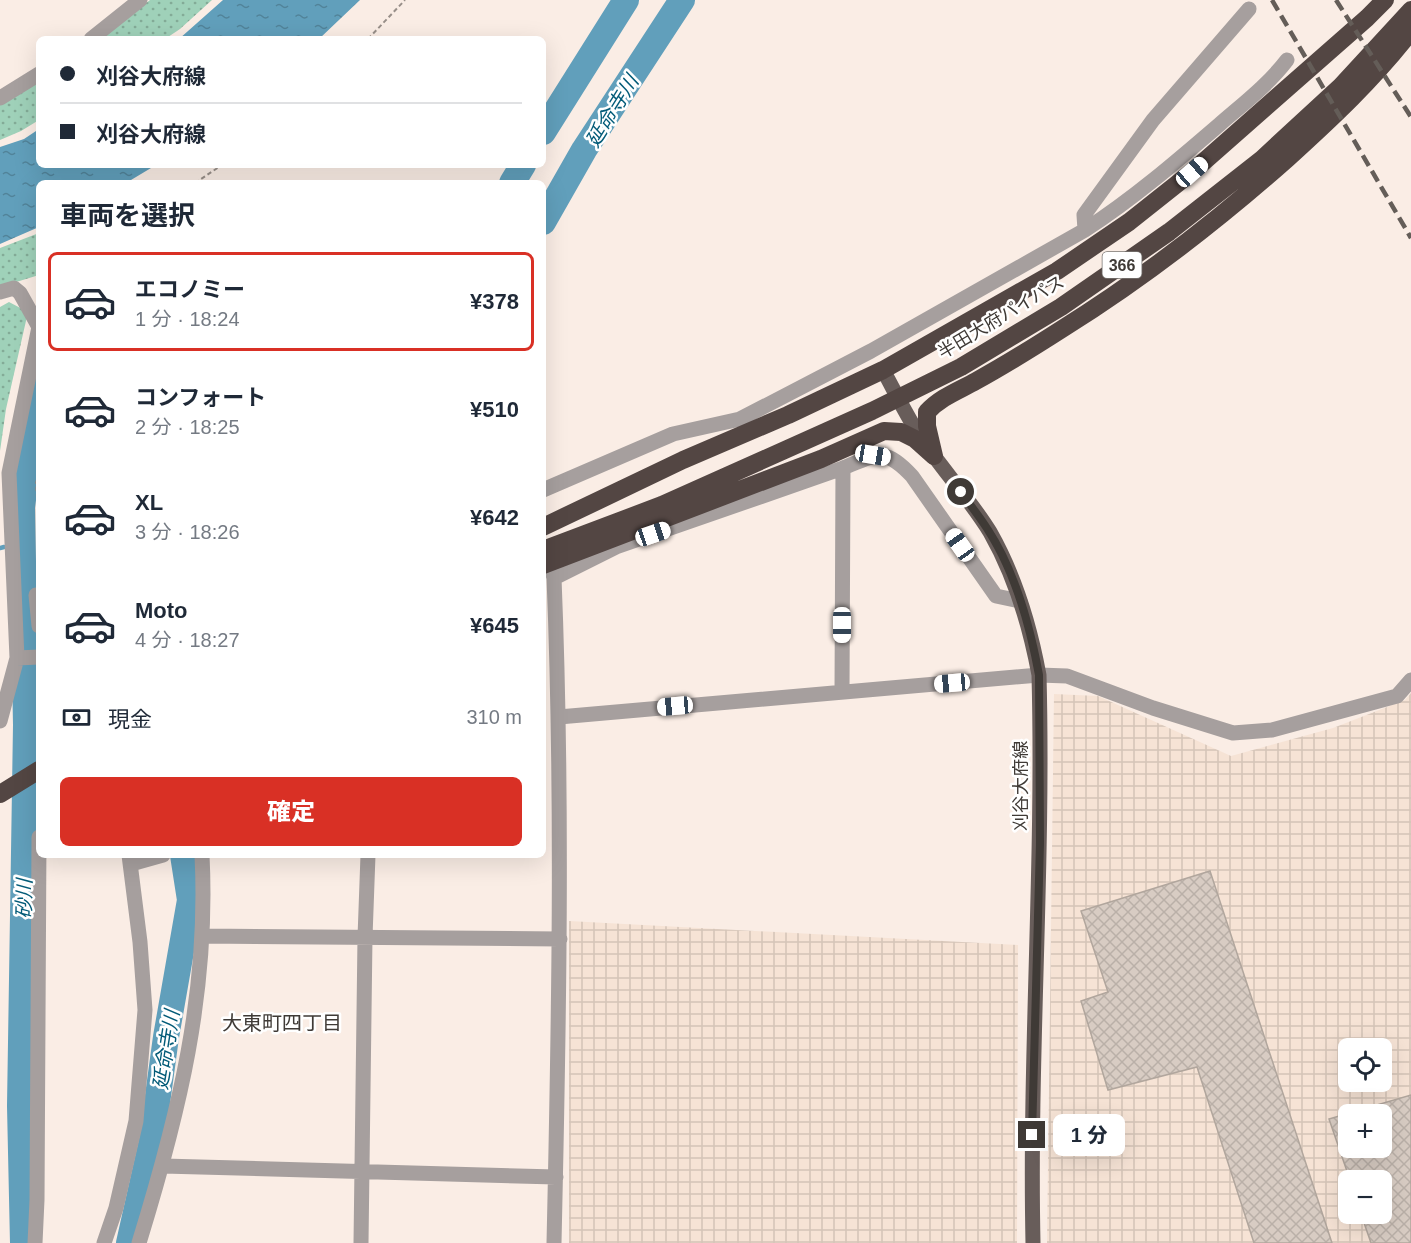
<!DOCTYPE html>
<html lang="ja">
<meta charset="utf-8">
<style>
:root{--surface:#fff;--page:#f6f6f7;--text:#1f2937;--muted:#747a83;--line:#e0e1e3;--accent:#d93025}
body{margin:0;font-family:Arial,"Noto Sans JP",sans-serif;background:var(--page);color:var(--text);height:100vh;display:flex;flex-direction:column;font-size:22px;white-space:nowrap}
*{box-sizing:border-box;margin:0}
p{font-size:20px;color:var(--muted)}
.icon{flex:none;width:33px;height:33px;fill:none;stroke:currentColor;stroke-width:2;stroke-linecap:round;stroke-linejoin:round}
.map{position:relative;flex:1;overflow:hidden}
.details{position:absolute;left:36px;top:180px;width:510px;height:678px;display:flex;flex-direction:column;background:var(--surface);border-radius:9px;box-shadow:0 6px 24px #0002}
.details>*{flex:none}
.banner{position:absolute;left:36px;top:36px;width:510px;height:132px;border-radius:9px;box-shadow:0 6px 24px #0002;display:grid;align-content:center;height:132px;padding:0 24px;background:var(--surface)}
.controls{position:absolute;left:1338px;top:1038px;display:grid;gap:12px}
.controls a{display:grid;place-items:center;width:54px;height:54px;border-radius:9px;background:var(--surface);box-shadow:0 6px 24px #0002;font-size:30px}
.end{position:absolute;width:27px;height:27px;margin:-14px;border:8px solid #3f3a36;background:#fff;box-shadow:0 0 0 3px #fff}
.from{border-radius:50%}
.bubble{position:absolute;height:42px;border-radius:9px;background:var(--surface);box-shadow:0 6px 24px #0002;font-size:20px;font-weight:800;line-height:42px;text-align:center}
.car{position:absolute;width:18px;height:36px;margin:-18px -9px;border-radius:8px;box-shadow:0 0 4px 2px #0007;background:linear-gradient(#fff 24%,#345 0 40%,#fff 0 76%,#345 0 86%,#fff 0)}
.banner b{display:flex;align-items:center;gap:21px;height:57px;font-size:22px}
.banner b+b{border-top:2px solid var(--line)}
.banner i{width:15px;height:15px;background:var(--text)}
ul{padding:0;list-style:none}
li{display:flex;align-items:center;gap:18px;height:99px;margin:0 12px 9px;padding:0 12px;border:3px solid transparent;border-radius:9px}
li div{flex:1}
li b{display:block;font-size:22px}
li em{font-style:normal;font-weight:800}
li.on{border-color:var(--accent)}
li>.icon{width:54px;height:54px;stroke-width:1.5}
h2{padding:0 24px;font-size:27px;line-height:72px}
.pay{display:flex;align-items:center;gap:15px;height:66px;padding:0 24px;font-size:22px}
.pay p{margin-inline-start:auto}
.action{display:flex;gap:12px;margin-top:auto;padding:12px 24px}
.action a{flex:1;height:69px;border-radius:9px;background:var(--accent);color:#fff;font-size:24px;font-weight:800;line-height:69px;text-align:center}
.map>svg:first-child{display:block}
</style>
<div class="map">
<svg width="1411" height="1243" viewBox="0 0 1411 1243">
<defs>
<pattern id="industrial-grid" width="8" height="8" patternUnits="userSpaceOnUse" patternTransform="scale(1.5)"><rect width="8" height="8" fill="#f6e3d5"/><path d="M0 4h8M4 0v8" fill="none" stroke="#d4c4b7"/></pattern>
<pattern id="grass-dots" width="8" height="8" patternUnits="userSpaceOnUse" patternTransform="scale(1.5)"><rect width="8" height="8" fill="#9fd1b9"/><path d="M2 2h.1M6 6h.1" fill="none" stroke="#83ab97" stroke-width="1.8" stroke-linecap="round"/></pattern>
<pattern id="water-ripples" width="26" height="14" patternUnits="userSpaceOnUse" patternTransform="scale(1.5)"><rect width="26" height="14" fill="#619fbb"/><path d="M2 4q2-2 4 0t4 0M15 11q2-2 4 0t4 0" fill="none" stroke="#518399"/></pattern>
<pattern id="building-cross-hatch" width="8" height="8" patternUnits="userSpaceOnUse" patternTransform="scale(1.5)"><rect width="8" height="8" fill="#d8ccc3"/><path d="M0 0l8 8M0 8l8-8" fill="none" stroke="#bab0a8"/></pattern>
</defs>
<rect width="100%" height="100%" fill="#faede5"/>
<path fill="url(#industrial-grid)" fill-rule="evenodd" d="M1411,693v550h-364l7,-549 44,2 133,60 102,-28 72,-28zM1348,1048h34v34h-34zM1348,1114h34v34h-34zM1348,1180h34v34h-34z
M569,921l449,24 -1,298h-448z"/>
<path fill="url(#grass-dots)" d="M150,0h62l-32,29 -15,10h-64z
M39,81v39l-18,11 -21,9v-36z
M39,233v42l-39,12v-39z
M9,302l19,10 -22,97 -6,42v-144z"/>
<path fill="url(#water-ripples)" d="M223,0h137l-41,39h-140z
M39,129v36h117l-30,18h-87v44l-39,17v-97l24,-8z"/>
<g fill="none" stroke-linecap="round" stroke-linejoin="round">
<path stroke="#619fbb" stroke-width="4.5" d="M0,548l4,-1"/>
<path stroke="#619fbb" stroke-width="26" d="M543,132l83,-132
M512,183l11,-18
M543,222l41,-72 98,-150
M23,1243l-3,-137 6,-381 -4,-218 17,-131
M129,1243l23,-103 14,-103 24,-137 -7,-45"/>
</g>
<path fill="url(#building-cross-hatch)" stroke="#b1a69d" stroke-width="1.5" fill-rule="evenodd" d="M1210,871l122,372h-78l-57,-176 -89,23 -27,-89 27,-9 -27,-81z
M1411,1095v148h-40l-10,-29h21v-34h-32l-21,-61zM1348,1114h34v34h-34z"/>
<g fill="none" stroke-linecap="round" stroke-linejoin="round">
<path stroke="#988f89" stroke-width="2" stroke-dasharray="4.5 3" stroke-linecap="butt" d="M368,39l37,-39
M195,183l27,-18
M39,472l-3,11 3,45
M38,582l1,-12"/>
<path stroke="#a69f9e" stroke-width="15" d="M91,39l49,-39
M0,98l39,-24
M1085,230l-1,-15 69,-95 96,-111
M0,292l14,-4 6,5 19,34 -30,146 8,185 -17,63
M543,490l130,-56 67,-15 131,-68 214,-121c48,-31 92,-69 135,-106 23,-20 48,-39 67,-64
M552,571l2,7 62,-31 227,-79c34,-14 42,-21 69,8l84,120 24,5
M554,578c9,221 5,443 0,665
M36,595l3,31
M17,658l22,-1
M842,692l1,-224
M559,717l480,-42 28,1 86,32 80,25 39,-3 125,-34 14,-16
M131,864l32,-9
M203,936l357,3
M163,1166l393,11
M35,1243l2,-43 2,-363
M104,1243l12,-35 20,-87 9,-111 -5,-68 -11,-87
M139,1243c40,-130 70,-251 63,-388
M361,1243l4,-306 3,-82"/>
<path stroke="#685d5a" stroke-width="15" d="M883,370c12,22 23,44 36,65 22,33 50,63 71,97 25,44 40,94 49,143 5,190 -10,379 -6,568"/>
<path stroke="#534643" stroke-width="18" d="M934,456l-7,-30v-14c14,-15 31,-21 49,-31 29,-16 58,-34 86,-52 80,-50 155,-108 225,-170 44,-40 88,-81 124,-128
M543,527l140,-67 105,-45 95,-45 174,-99 72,-49 63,-50 175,-154 18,-18
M543,550l119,-45 210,-94 89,-44 100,-60 108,-75 93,-73 79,-73 70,-76
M543,565l278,-106 63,-28 17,1 14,7 19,17
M0,794l39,-24"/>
<path stroke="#645d58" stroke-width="4.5" stroke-dasharray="12 6" stroke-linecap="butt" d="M1272,0l139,238
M1336,0l75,117"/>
</g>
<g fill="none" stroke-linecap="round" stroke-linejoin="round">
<path stroke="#3f3a36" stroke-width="8" d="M961,492c9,13 19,25 27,38 28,43 42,96 51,145l1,168 -8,292"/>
</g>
<g text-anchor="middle" stroke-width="5" stroke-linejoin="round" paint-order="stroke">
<rect fill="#fff" stroke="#797572" stroke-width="1.5" x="1102.5" y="252" width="39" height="26" rx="4.5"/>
<g font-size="16" font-weight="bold" fill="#3f3a36">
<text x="1122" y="271">366</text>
</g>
<g font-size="18" fill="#3f3a36" stroke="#fff">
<text transform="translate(1001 317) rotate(-31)" y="6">半田大府パイパス</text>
<text transform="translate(1021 786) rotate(-90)" y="6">刈谷大府線</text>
</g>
<g font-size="20" font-style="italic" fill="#035b78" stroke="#fff">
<text transform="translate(612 111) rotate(-58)" y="7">延命寺川</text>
<text transform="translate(24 899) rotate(-89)" y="7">砂川</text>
<text transform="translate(166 1050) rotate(-81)" y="7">延命寺川</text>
</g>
<g font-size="20" fill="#3f3a36" stroke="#fff">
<text x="282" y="1030">大東町四丁目</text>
</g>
</g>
</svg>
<div class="controls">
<a><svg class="icon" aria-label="locate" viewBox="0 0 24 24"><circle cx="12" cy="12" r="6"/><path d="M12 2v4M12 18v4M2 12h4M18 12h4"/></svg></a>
<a>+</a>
<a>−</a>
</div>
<i class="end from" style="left:961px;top:492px"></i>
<i class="end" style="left:1032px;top:1135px"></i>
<div class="bubble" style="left:1053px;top:1114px;width:72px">1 分</div>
<i class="car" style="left:1192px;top:172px;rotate:49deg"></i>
<i class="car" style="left:873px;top:455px;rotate:100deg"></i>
<i class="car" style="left:653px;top:534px;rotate:71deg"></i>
<i class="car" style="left:960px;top:545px;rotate:325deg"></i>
<i class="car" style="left:842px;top:625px;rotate:180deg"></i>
<i class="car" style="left:952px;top:683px;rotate:265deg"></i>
<i class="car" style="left:675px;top:706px;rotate:265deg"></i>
<div class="banner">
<b><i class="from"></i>刈谷大府線</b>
<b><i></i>刈谷大府線</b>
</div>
<section class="details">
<h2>車両を選択</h2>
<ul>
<li class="on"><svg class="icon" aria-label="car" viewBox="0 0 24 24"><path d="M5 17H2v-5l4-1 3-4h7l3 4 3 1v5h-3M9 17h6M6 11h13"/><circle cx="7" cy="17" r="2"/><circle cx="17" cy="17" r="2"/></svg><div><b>エコノミー</b><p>1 分 · 18:24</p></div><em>¥378</em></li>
<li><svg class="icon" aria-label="car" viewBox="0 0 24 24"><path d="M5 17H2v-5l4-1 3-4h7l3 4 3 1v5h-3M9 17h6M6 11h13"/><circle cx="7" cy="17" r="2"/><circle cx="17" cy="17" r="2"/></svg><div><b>コンフォート</b><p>2 分 · 18:25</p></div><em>¥510</em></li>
<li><svg class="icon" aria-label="car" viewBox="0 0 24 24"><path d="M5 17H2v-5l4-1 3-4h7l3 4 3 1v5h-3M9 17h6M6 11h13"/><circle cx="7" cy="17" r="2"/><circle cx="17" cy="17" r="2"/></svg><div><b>XL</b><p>3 分 · 18:26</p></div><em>¥642</em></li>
<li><svg class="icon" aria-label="car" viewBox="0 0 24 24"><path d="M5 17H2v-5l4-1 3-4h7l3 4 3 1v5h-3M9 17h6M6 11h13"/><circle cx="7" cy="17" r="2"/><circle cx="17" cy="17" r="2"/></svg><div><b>Moto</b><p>4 分 · 18:27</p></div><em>¥645</em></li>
</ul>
<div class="pay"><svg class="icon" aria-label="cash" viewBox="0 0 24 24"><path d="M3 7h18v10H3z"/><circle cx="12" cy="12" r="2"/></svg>現金<p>310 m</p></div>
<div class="action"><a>確定</a></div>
</section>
</div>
